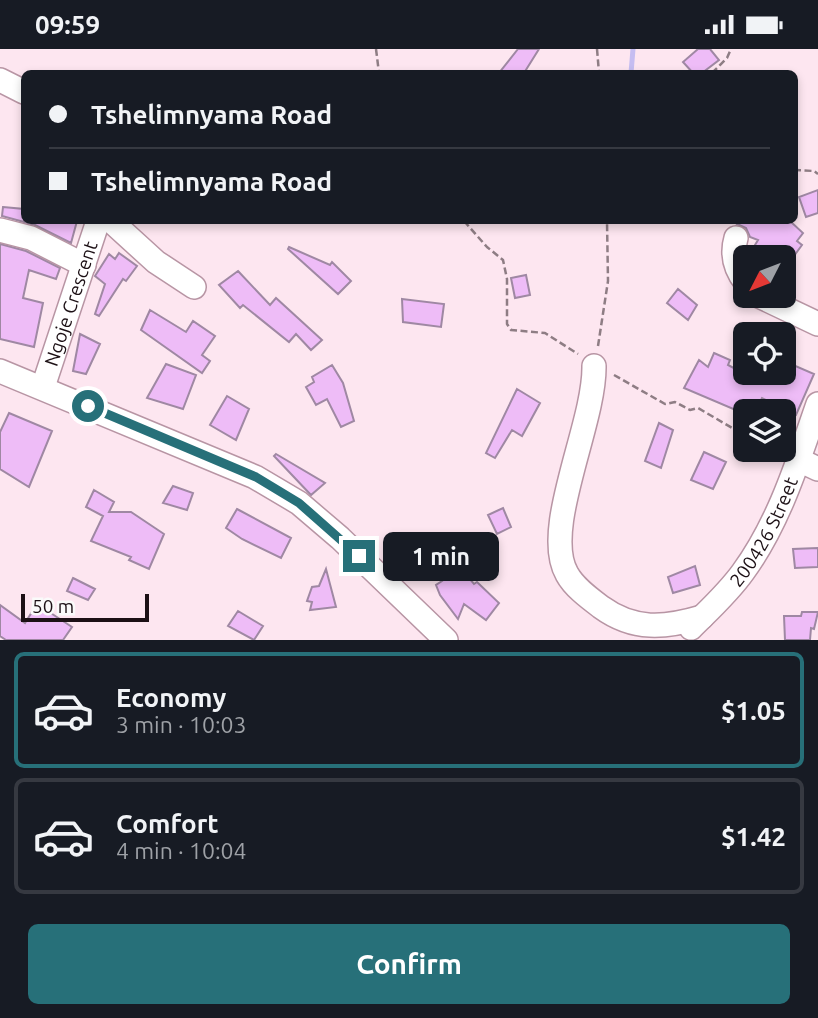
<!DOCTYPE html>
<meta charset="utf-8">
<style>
:root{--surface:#171b24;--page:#20242c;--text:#f1f3f6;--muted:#9ea1a6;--line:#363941;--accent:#277079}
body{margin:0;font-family:Ubuntu,sans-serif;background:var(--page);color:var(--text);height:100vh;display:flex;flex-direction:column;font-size:26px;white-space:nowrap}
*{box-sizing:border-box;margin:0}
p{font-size:23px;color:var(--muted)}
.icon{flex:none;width:38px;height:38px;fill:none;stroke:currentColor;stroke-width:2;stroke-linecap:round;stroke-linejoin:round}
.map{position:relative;height:591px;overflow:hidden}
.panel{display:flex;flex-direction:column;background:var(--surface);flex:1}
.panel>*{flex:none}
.banner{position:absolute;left:21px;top:21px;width:777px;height:154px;border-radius:10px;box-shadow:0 4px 10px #0003;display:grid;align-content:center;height:154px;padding:0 28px;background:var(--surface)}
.needle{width:46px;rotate:228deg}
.buttons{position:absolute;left:733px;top:196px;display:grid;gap:14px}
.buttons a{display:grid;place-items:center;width:63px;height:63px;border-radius:10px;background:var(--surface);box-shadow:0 4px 10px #0003;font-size:35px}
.scale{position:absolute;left:21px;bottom:18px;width:128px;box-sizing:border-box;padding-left:7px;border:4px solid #1c1015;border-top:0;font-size:19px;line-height:24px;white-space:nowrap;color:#1c1015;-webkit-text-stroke:5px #fafafa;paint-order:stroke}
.end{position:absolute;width:32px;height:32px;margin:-16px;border:9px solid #277079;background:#fff;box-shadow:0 0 0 4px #fff}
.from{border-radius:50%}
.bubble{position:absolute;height:49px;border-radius:10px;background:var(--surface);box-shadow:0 4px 10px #0003;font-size:23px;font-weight:600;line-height:49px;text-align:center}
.banner b{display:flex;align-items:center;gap:24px;height:66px;font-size:26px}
.banner b+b{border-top:2px solid var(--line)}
.banner i{width:18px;height:18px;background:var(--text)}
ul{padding:12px 0 0;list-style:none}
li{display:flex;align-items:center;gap:21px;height:116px;margin:0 14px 10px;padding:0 14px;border:4px solid var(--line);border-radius:10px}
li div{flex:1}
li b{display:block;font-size:26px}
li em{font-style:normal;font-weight:600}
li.on{border-color:var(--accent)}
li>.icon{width:63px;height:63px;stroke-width:1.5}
.primary-button{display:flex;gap:14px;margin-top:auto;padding:14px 28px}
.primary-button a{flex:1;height:80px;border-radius:10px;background:var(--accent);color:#fff;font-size:28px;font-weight:600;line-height:80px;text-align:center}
.status{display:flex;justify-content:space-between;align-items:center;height:49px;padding:0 35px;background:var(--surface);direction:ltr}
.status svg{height:19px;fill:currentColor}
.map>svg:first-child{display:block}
</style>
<div class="status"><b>09:59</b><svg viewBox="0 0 49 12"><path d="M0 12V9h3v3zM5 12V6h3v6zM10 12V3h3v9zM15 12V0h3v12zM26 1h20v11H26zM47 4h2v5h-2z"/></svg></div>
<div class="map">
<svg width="818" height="591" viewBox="0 0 818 591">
<rect width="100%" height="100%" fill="#fde6f0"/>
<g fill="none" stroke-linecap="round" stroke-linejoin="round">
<path stroke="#c5bdf1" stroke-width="5" d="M631,24l2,-24"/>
</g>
<path fill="#eebcf7" stroke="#9f88a3" stroke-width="2" d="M518,0h21l-15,24h-25z
M698,0h12l9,11 -17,13h-9l-10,-11z
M818,141v23l-12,4 -7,-20z
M3,158l21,2v12h53l-6,22 -36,-18 -33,-9z
M739,172h51l13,12 -6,8 5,4 -11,15 -4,-4 -15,1 -17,-12 3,-5 -8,-3 -4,-9 -9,-4z
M0,195l26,7 34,17 -4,11 -27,-9 -6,28 20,5 -9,44 -34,-8z
M289,198l41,18 2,-3 19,19 -13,13 -50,-45z
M119,204l18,13 -11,15 -3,-2 -24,37 -4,-2 10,-30 -10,-8 14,-22 6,5z
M238,222l32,34 6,-7 46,42 -11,10 -15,-16 -7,8 -46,-37 -3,3 -21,-23z
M526,226l4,20 -15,3 -4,-20z
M678,240l19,16 -9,15 -21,-17z
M402,250l42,5 -3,23 -38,-5z
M150,261l36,22 7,-11 22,15 -13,19 8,6 -8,12 -61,-43z
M80,285l20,10 -14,30 -13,-3z
M714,304l16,7 -2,5 15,8h26l8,4 2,-4h5v-12l30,13 -18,41 -34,-17 -6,13h-18l-54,-23 15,-28 9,7z
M166,315l30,11 -13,34 -36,-11z
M332,316l11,18 11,38 -13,6 -14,-28 -11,6 -10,-18 8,-5 -2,-5z
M517,340l23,14 -18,33 -10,-6 -17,28 -9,-5z
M227,347l22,13 -13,31 -26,-15z
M9,364l43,18 -23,56 -29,-18v-37z
M659,374l14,7 -12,38 -16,-7z
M704,403l22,10 -13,27 -22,-9z
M276,405l49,29 -14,12 -37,-39z
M173,437l20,7 -6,17 -24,-7z
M94,441l20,12 -5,10h22l33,22 -15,35 -20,-9 2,-3 -40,-16 12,-25 -17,-9z
M503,459l8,19 -14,7 -9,-19z
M237,460l54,29 -10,20 -39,-19 -16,-11z
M407,490l9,22 -15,8 -11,-21z
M818,499v19l-23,1 -2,-19z
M457,515l17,20 3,-2 22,21 -13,17 -22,-16 -6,15 -18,-24 -4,-10 6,-4 -2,-3 3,-4z
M695,517l5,19 -27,8 -5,-16z
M326,520l10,38 -26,3 2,-8 -5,-1 5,-14 7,-1z
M73,529l22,11 -7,11 -21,-9z
M37,555l35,23 -9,13h-57l-6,-4v-31l25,18z
M238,562l25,15 -9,14 -26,-14z
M802,563h16l-4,17 -3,-1 -1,12h-25l-1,-24h17z"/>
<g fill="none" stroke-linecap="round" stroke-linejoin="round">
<g stroke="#b895a4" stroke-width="26">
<g id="minor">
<path d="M0,31l24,12"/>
<path d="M111,172l45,41 38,25"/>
<path d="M0,181l31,8 53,27"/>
<path d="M736,189c-5,17 -1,31 10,45"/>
<path d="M759,247l59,28"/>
<path d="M594,317c1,58 -53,163 -27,208 7,13 22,24 34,33 33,24 64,21 101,10"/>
<path d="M0,322l255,106 44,26 41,35 106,102"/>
<path id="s1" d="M43,338l55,-166"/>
<path d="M799,411l19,9"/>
<path id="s2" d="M691,579c18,-18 37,-35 52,-56 36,-49 55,-111 75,-168"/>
</g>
</g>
<path stroke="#8e7d84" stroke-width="2.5" stroke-dasharray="7 3.5" stroke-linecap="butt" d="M376,0l3,24
M597,0l2,24
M712,24l15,-15 4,-9
M794,121l20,1 4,3
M464,172l23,26 16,13 4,19v45l4,6 34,3 33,21
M598,297l10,-65 -1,-60
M614,326l51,29 10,-2 15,8 8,-2 48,28"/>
<use href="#minor" stroke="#fff" stroke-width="23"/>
</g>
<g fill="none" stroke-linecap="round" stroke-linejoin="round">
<path stroke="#277079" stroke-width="9" d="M88,357l168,71 43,26 60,53"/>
</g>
<g text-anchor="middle" stroke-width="6" stroke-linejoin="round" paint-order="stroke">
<g font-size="19" fill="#1c1015" stroke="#fafafa">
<text dy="7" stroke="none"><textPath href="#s1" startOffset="88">Ngoje Crescent</textPath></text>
<text dy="7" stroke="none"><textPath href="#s2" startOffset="122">200426 Street</textPath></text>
</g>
</g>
</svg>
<div class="buttons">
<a><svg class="needle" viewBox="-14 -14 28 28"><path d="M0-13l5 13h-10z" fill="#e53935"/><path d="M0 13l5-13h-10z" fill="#9ea1a6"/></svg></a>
<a><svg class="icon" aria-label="locate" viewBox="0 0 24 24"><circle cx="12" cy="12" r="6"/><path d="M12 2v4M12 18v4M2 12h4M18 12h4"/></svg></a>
<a><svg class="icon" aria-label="layers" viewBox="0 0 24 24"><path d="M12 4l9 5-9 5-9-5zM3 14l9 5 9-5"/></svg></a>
</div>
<div class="scale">50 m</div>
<i class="end from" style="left:88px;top:357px"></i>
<i class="end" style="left:359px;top:507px"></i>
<div class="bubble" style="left:383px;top:483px;width:116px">1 min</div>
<div class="banner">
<b><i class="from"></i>Tshelimnyama Road</b>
<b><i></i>Tshelimnyama Road</b>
</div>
</div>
<section class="panel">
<ul>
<li class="on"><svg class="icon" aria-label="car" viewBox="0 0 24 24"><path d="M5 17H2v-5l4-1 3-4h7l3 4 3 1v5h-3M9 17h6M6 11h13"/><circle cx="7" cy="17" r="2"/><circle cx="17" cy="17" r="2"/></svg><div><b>Economy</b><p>3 min · 10:03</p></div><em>$1.05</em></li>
<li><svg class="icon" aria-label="car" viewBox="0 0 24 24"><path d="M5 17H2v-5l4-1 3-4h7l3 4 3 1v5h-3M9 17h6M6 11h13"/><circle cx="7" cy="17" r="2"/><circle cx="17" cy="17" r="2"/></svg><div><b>Comfort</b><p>4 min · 10:04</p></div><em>$1.42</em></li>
</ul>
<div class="primary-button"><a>Confirm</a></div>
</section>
